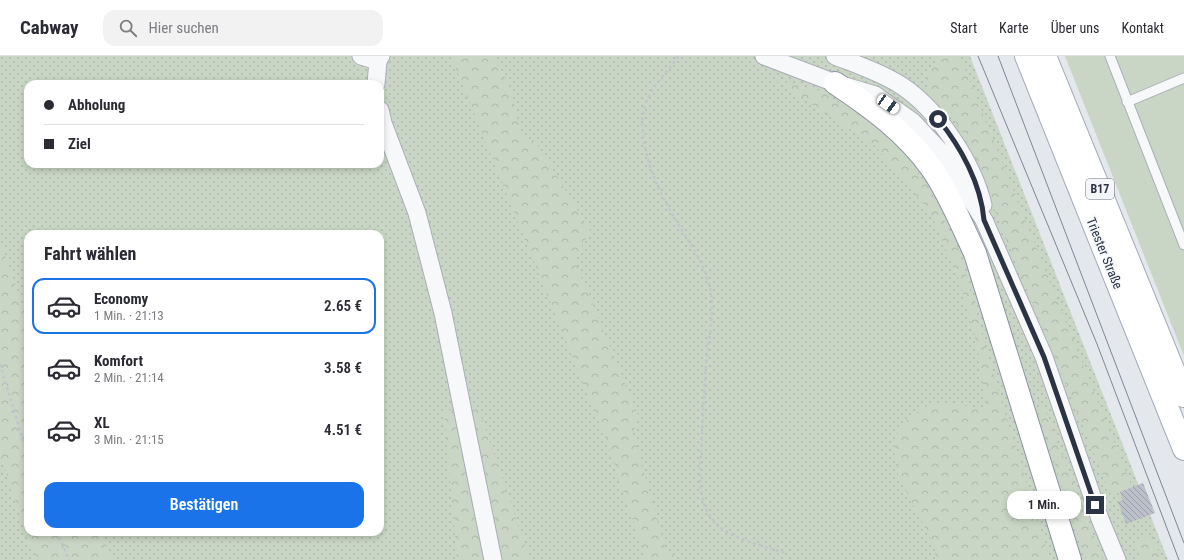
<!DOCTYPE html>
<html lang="de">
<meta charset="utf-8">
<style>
:root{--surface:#fff;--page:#f2f2f3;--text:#2b2b33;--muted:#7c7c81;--line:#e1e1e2;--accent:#1a73e8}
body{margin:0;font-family:"Roboto Condensed",sans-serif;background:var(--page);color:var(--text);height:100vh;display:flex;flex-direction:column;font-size:15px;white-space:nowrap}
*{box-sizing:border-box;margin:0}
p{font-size:13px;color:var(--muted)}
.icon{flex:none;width:22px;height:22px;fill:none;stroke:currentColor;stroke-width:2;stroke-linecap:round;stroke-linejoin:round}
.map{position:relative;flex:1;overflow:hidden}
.drawer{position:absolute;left:24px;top:174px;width:360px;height:306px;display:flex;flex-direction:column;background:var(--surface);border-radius:12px;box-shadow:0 2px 6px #0003}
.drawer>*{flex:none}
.hud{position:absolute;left:24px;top:24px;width:360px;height:88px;border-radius:12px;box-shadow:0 2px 6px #0003;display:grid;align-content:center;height:88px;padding:0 20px;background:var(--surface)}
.end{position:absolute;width:18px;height:18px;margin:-9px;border:5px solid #2b3445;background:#fff;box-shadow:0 0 0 2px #fff}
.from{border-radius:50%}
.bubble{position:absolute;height:28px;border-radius:12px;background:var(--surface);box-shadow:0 2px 6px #0003;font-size:13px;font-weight:600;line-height:28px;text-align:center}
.car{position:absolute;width:12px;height:24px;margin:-12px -6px;border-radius:5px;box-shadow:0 0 3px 1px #0007;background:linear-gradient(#fff 24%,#345 0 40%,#fff 0 76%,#345 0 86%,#fff 0)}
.hud b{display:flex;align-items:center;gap:14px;height:38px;font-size:15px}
.hud b+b{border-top:1px solid var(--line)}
.hud i{width:10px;height:10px;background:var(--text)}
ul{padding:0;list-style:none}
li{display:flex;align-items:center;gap:12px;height:56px;margin:0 8px 6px;padding:0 12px;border:2px solid transparent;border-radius:12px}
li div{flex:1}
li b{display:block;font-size:15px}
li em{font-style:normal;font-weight:600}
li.current{border-color:var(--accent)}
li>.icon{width:36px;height:36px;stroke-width:1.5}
h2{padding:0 20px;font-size:18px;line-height:48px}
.action{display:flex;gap:8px;margin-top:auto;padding:8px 20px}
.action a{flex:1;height:46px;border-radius:12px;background:var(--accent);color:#fff;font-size:16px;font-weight:600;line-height:46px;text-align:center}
header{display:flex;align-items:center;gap:24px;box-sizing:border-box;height:56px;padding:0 20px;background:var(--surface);border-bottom:1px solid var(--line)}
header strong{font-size:19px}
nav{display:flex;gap:22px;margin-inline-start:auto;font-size:14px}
.search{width:280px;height:36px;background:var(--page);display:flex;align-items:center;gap:10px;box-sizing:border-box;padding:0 14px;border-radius:12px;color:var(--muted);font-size:15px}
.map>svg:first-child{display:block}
</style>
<header>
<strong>Cabway</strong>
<div class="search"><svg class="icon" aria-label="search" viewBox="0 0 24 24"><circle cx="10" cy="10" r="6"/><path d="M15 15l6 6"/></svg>Hier suchen</div>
<nav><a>Start</a><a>Karte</a><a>Über uns</a><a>Kontakt</a></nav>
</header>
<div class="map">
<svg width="1184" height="504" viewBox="0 0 1184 504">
<defs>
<pattern id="green-dots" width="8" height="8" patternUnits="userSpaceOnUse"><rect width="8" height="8" fill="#c9d6c5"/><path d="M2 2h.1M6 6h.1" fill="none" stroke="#adb8ab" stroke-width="1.8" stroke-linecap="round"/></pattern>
<pattern id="forest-crowns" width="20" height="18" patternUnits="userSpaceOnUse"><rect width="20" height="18" fill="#c9d6c5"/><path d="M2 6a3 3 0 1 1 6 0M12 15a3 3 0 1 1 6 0" fill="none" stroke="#adb8ab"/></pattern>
<pattern id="building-back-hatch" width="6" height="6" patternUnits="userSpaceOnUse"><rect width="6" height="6" fill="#bbc0ca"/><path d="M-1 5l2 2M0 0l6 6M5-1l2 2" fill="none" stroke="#989da6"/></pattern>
</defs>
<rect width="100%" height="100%" fill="#e4e7ec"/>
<path fill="url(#green-dots)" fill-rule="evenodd" d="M0,0h970l198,504h-1168zM28,28h352v80h-352zM28,178h352v298h-352z"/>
<path fill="url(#forest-crowns)" d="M451,0h42l16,28 13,52 13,5 55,89 -15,31 64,156 -6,16 33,117 13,10h-33l-37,-112z
M936,0h24l172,431 -21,8 -148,-362 -22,-31 -13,-13 -1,-15 12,-12z
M773,23l47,12 53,33 56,62 32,70 26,97 63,207h-115v-12l-37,-74 -6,-32 16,-24 23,-15 56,5 -10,-62 -18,-66 -29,-68 -55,-66z
M0,185l28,80v211h74l10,28h-75l-10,-22 -27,-86z
M478,351l52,153h-73l-13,-149z
M1044,352l59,152h-17l-49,-151z
M1152,479l10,25h-20l-8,-18z"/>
<path fill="#c9d6c5" d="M1065,0h119v300z"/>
<path fill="url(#building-back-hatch)" d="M1143,427l12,30 -29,11 -8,-22 5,-2 -3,-8z"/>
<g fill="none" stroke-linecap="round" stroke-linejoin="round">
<g stroke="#a9aeb7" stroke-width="11">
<path id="service" d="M1110,0l74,189
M1127,46l57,-24"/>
</g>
<g stroke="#a9aeb7" stroke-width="19">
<path id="minor" d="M361,0l17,5
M764,0l71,27 40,12 38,27 27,29 44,69 60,137 56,162 17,41
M835,0c23,9 47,17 67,30 36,24 71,77 81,119
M376,28l2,-23 3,-5
M380,54l3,13 34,90 26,100 50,247"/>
</g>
<g stroke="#a3abb8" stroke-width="24">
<path id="primary" d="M1026,0l158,393
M1045,0l139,340"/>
</g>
<g stroke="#8b94a3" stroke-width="24">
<path id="motorway" d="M835,27c36,24 72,50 97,86 17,24 30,57 43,84l95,307"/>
</g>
<path stroke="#c2c5cb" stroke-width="2.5" stroke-dasharray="3 3" stroke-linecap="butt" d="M678,0c-10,17 -26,28 -32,47 -5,12 -4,26 -2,39 4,25 14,47 27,70 17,30 41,58 41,95 0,20 -4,38 -6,57 -2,28 -3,56 -5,85 0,21 -4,43 6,62 13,27 52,33 78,42
M0,308l28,93
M57,476l12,28"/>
<use href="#service" stroke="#f7f8fa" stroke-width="9"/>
<use href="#minor" stroke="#f7f8fa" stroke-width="17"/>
<use href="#primary" stroke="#fff" stroke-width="22"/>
<use href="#motorway" stroke="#fff" stroke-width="22"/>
<path stroke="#7d8696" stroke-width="1" d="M978,0l119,288 82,216
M998,0l186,487"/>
</g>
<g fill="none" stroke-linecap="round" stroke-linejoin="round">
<path stroke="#2b3445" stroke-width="5" d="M938,63c23,28 43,65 46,101l60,137 51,148"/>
</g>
<g text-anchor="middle" stroke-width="3" stroke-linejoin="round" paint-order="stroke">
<rect fill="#f4f6f9" stroke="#676e7b" stroke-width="1" x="1086" y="123" width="28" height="20" rx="3"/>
<g font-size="12" font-weight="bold" fill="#2b3445">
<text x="1100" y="137">B17</text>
</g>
<g font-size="13" fill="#2b3445" stroke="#f4f6f9">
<text transform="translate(1105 197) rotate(68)" y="5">Triester Straße</text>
</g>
</g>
</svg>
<i class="end from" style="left:938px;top:63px"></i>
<i class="end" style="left:1095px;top:449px"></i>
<div class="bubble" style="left:1007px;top:435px;width:74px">1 Min.</div>
<i class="car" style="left:888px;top:48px;rotate:125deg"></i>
<div class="hud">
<b><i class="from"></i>Abholung</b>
<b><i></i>Ziel</b>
</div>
<section class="drawer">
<h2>Fahrt wählen</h2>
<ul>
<li class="current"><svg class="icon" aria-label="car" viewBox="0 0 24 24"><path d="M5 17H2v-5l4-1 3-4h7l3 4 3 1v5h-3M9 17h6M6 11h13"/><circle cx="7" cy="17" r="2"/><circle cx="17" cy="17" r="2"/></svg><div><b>Economy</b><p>1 Min. · 21:13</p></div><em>2.65 €</em></li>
<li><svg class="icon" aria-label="car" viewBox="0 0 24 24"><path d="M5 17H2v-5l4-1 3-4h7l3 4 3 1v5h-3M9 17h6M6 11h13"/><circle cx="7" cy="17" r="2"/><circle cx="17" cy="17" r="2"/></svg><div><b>Komfort</b><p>2 Min. · 21:14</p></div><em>3.58 €</em></li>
<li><svg class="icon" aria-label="car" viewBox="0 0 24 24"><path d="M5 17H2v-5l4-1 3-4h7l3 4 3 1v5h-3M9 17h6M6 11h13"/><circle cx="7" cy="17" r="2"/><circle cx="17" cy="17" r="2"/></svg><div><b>XL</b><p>3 Min. · 21:15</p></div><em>4.51 €</em></li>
</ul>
<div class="action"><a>Bestätigen</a></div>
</section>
</div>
